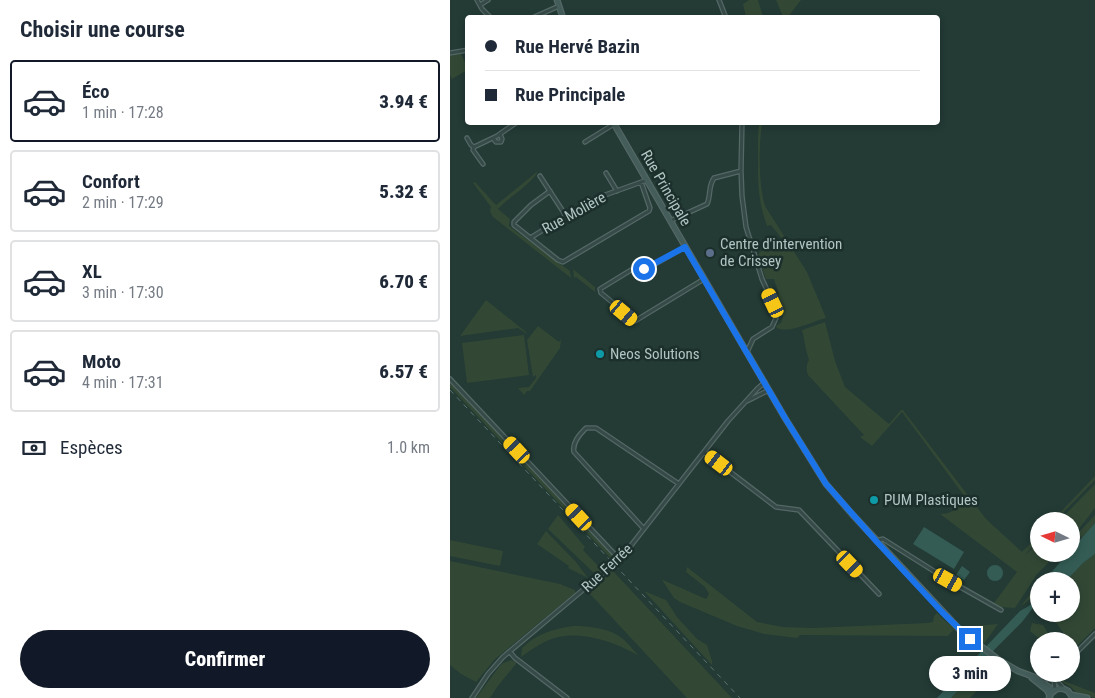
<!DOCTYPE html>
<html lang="fr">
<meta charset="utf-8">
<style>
:root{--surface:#fff;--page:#f2f2f3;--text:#1f2937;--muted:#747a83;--line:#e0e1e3;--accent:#111827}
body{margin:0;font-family:"Roboto Condensed",sans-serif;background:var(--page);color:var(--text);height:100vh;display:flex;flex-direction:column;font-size:19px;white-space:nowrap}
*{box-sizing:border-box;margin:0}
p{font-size:16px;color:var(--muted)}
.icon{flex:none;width:28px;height:28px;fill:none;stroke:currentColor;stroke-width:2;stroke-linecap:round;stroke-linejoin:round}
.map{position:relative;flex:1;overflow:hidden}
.drawer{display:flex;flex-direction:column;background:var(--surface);width:450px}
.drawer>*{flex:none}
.banner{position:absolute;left:15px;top:15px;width:475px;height:110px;border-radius:5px;box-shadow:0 2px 8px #0003;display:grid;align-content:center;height:110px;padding:0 20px;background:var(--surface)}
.needle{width:32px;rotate:275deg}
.controls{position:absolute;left:580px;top:512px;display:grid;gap:10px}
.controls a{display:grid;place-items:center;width:50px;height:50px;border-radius:50%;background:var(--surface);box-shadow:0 2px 8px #0003;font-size:25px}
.end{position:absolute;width:22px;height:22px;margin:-11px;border:6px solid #1a73e8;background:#fff;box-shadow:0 0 0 2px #fff}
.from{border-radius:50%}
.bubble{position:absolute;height:35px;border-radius:18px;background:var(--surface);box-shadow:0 2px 8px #0003;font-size:16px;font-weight:800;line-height:35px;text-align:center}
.car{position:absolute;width:15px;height:30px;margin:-15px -8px;border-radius:6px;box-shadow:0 0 4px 1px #0007;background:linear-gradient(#f5c518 24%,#345 0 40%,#f5c518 0 76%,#345 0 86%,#f5c518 0)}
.banner b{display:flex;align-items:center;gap:18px;height:48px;font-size:19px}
.banner b+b{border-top:1px solid var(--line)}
.banner i{width:12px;height:12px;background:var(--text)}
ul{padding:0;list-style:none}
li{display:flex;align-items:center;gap:15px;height:82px;margin:0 10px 8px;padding:0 10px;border:2px solid var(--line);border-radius:5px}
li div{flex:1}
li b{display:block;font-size:19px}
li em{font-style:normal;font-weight:800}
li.on{border-color:var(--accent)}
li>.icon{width:45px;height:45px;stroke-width:1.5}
h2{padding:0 20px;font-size:22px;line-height:60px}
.pay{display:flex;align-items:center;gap:12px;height:55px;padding:0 20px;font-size:19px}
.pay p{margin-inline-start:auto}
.action{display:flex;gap:10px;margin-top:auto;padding:10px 20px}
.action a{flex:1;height:58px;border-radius:30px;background:var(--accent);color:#fff;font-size:20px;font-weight:800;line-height:58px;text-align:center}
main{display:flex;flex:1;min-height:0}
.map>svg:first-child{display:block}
</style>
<main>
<section class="drawer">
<h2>Choisir une course</h2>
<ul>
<li class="on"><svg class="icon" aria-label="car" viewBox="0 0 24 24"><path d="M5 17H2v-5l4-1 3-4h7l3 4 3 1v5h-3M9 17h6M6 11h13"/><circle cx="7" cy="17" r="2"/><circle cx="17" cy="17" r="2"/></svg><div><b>Éco</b><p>1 min · 17:28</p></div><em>3.94 €</em></li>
<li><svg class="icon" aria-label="car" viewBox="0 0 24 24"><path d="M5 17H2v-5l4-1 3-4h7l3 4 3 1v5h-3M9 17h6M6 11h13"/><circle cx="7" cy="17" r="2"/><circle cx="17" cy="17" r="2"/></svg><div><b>Confort</b><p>2 min · 17:29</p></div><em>5.32 €</em></li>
<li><svg class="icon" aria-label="car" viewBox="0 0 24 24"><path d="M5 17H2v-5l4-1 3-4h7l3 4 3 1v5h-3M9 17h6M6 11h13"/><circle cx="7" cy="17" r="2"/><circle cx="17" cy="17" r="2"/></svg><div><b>XL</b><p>3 min · 17:30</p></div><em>6.70 €</em></li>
<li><svg class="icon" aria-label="car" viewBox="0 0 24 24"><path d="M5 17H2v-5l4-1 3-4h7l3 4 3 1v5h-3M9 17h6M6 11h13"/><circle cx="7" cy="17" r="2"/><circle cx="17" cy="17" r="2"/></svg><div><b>Moto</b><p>4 min · 17:31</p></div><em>6.57 €</em></li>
</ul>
<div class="pay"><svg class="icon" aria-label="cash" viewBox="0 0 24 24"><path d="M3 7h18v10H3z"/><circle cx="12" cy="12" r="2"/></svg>Espèces<p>1.0 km</p></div>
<div class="action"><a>Confirmer</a></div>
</section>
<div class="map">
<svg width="645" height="698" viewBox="0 0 645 698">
<rect width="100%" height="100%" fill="#233a35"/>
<path fill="#324835" d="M299,0h9l5,17h-17l-3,-13z
M326,0h25l-14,18 -4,-1z
M11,54l6,12v4l-15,9 -2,-4v-19z
M309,123h3c-3,23 -4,60 3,83l42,66 19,46c-13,3 -36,16 -49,10l-1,-2 5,-3 2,-7 -5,-5 -9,-26 3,1 3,9 4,-1 -5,-15h-8l-8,-23 2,-4 23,-12 -12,-15 -4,1c-10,-28 -9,-46 -9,-75 0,-10 0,-19 1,-28z
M88,171c-5,12 -30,27 -40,38l12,10 -1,7 61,45 1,7 -78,-61 -3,-6 1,-4 -18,-24 2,-1 21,23z
M123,269l22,18v5l-19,-15 -2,1z
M36,300l40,32 1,2 -9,-6 -58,8z
M375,322l10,39 10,26 44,37 12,-14h2l83,109 36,33 17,-17v4l-15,17 15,-14v12h18l-20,20 -22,34 -14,-1 -7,-4 23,-31 -77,-58c12,0 20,-6 25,-17l-63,-85 -30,34 -12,-9 4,-2 -56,-60c-2,-5 -2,-10 1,-15 -4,-12 -4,-18 -7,-30z
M88,326l21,16 2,-3 -1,9 -30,43h-3l-3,4 -6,-7 11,-1 7,-9v-3l-3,2 -6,-37z
M74,335l5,40 -62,8 -5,-40z
M0,383l166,176 -2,3 -164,-175z
M645,476v4l-40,41h-3z
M645,484v24l-24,31v-18h-12z
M108,515l27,32 -2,3 20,21 -7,4 -48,-46z
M645,515v8l-13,15 -4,-5z
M96,531l30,31 12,16 -20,-10 1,-2 -32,-22z
M0,540l53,11 -3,15 -50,-10z
M645,554v74l-21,21 -3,-4v-4h-2c-8,-10 -12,-21 -24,-27h26v-33h-5l17,-18z
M0,561l110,23 15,6v3l-80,66 -19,23 -15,-8 -11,-9z
M237,567l70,55 26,5 29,1 116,-5 5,-1 1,-6 3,-3 17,16 -6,7 -148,-1 -3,3 -33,-4 -27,-8 -57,-24 -6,-4 -12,-18h1l43,19 3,-5 -4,-7 -19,-15z
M162,570l120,128h-45l-97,-104 -2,-3z
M592,578l4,3h-7v11l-15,12 -3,2z
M194,591l22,9 11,17 20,22 10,6 5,16v4z
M582,623l11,2 10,16h-11l-12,-10z
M548,624l-15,21c-8,-5 -14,-11 -22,-18z
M123,626c16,0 37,2 50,13 6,5 11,12 16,17 -21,-13 -55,-25 -81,-19 -13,3 -26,12 -37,20l1,-9c14,-14 31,-19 51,-22z
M539,656l13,11 -4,1 -28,30h-19l34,-36z
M61,660l5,2v2l-19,23 -7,11h-14l23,-31 4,-4z
M612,674h7l-5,7 31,12v5l-19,-6 -5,-5 -9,-5 -2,-4z"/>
<path fill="#345c55" d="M645,523v31l-12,9 -17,18h-20l-1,-2 23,-25h3v-4z
M474,527l40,25 -10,17 -41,-25z
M537 573a8 8 0 1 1 16 0a8 8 0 1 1-16 0Z
M512,566l8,6 -6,8 -8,-5z
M589,596v4l-17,22 -30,30 -7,10 -34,36h-14l83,-87 9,-5z"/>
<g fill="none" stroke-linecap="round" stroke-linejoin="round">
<g stroke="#546865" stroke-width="5.5">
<path id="street" d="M27,0l5,9 9,9
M269,0l7,18
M30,5l8,-5
M82,18l27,-12
M0,53l18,-3
M292,122l-1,49 1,25 4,31 16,52 11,24 3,15 -4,9 -19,12 -6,13
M17,138l4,7 3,2 -1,3 10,14
M43,138l3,4h5l1,-3 -2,-5
M135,142l29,-18
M24,147l23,-11 20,-14
M156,173l11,18
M90,176l26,40
M100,191l-19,14 -17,17v3l44,35 5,2 86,-51 1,-3 -9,-26
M220,221l37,-17c4,-8 1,-18 7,-26l27,-7
M80,238l64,-39 53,-19
M235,247l-39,22 -15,1 -31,19 1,4 34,28 69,-42
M0,379l170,181
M297,401l22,-11
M254,452l72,55 23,3 80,84
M194,529l-70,-77c-2,-9 5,-17 12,-24h10l83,56
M428,542l1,-2 4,-1 65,41 53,30
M60,652l5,6 52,40
M621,658l24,-24
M590,679h9l6,-3
M605,689l-1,-8 3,-6 1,7 5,6
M22,698l16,-24 15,-17 119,-100 106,-136 29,-32 8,-7"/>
</g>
<g stroke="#546865" stroke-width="7">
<path id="secondary" d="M107,0l6,18
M163,122l172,296 41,66 26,30 109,117 38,29 19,11 19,7 17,13
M582,678l15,12 3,6
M622,695l15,3
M599,698c3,-9 11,-12 19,-7l5,7"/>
</g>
<use href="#street" stroke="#364a47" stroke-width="3"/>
<use href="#secondary" stroke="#445d5a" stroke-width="4.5"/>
<path stroke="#5a736f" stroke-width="1" stroke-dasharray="5 5" stroke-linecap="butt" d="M0,390l290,308"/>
</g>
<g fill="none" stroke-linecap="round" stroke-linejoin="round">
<path stroke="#1a73e8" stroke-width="6" d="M194,269l41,-22 100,171 41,66 51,58 65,70 28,27"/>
</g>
<circle fill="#5c6f8a" stroke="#1c2f2b" stroke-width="2" cx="260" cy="253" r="5"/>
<g fill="#0f9aa8" stroke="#1c2f2b" stroke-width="2">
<circle cx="150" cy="354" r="5"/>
<circle cx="424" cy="500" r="5"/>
</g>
<g text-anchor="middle" stroke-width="5" stroke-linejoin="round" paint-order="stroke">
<g font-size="15" fill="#b1c6c3" stroke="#1c2f2b">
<text transform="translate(216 188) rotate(60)" y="5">Rue Principale</text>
<text transform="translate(124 213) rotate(-29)" y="5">Rue Molière</text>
<text transform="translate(157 568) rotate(-43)" y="5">Rue Ferrée</text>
</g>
<g font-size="15" fill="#b1c6c3" stroke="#1c2f2b" text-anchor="start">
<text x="270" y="249">Centre d'intervention<tspan x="270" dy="17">de Crissey</tspan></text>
<text x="160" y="359">Neos Solutions</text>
<text x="434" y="505">PUM Plastiques</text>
</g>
</g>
</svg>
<div class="controls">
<a><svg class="needle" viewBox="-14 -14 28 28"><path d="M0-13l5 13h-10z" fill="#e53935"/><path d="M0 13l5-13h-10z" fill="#747a83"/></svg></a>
<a>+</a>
<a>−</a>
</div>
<i class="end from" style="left:194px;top:269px"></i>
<i class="end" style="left:520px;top:639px"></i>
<div class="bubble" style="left:479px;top:656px;width:82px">3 min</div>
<i class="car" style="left:323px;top:303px;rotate:335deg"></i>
<i class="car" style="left:174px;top:313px;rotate:130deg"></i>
<i class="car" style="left:67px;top:450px;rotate:317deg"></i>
<i class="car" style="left:269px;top:463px;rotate:307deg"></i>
<i class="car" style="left:129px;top:517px;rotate:317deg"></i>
<i class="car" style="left:400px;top:564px;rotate:136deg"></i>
<i class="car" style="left:498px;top:580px;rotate:119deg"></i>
<div class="banner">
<b><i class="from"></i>Rue Hervé Bazin</b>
<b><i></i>Rue Principale</b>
</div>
</div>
</main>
